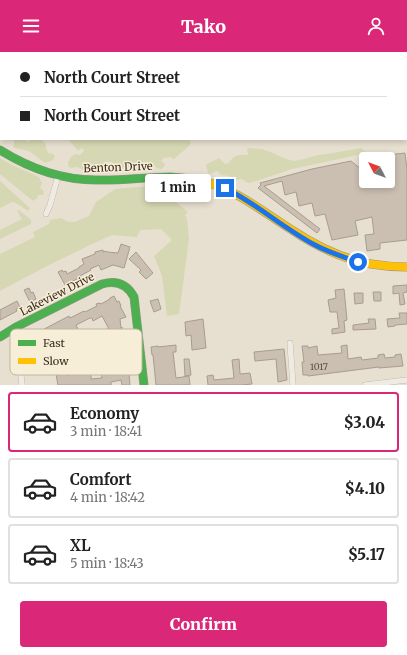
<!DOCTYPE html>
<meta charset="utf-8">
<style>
:root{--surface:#fff;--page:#f2f2f2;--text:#222;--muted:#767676;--line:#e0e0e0;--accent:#db2777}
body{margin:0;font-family:Merriweather,serif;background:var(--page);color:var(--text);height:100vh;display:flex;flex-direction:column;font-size:15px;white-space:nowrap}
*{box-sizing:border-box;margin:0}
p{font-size:13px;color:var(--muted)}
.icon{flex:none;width:22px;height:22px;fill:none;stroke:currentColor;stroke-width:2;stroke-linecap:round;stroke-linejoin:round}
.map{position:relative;height:333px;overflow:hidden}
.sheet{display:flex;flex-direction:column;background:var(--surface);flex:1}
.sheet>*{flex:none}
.banner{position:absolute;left:0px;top:0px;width:407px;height:88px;box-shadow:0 2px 6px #0003;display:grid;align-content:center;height:88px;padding:0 20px;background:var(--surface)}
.needle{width:26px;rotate:311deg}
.buttons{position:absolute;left:359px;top:100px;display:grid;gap:8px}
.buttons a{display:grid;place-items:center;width:36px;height:36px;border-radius:4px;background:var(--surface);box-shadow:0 2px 6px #0003;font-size:20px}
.end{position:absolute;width:18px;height:18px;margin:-9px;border:5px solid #1a73e8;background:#fff;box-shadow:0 0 0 2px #fff}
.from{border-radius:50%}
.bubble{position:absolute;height:28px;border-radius:4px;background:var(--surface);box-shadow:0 2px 6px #0003;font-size:13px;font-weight:800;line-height:28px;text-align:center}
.banner b{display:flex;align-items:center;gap:14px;height:38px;font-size:15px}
.banner b+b{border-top:1px solid var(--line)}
.banner i{width:10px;height:10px;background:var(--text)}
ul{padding:7px 0 0;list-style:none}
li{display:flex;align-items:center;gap:12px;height:60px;margin:0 8px 6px;padding:0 12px;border:2px solid var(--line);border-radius:4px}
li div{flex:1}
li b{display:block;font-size:15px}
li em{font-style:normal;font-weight:800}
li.on{border-color:var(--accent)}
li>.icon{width:36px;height:36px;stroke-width:1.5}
.primary-button{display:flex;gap:8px;margin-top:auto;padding:8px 20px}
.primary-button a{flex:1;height:46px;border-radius:4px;background:var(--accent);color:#fff;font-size:16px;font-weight:800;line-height:46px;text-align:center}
header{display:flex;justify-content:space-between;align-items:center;height:52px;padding:0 20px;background:var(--accent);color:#fff;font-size:18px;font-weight:800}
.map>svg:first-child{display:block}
</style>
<header><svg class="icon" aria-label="menu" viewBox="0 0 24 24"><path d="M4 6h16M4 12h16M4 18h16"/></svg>Tako<svg class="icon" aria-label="person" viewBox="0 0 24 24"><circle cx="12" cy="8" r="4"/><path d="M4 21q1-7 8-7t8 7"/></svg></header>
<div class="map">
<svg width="407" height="333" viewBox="0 0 407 333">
<rect width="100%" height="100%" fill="#e7e0d1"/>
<path fill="#d6d7b3" d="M11,87h14l3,3c7,-5 13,-5 18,3v3l2,5 5,1 2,2 -2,4 -8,3 -16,-12 -15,-3 -1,-2 1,-2v-3z
M68,87h121l2,5 -2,2 -15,13 -4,-2 -6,1 -3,3 4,3v1l-3,4c-6,0 -8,-5 -13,-5l-2,2c-7,-1 -7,2 -15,-1l-5,2 -7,1c-7,-5 -11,-10 -18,-3l3,1v3l-4,2 -5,-1 -10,2 -8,-5 -7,1 -3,-2v-4l3,-5 4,-3 5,1 4,-4 -2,-3 -4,3z
M248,96l14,1 11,4 10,5 11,3 10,-2 14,-4 9,-1 34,-6 6,5 -75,16 -42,14 -5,-1 -1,-2 -3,-1 -8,2 -4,-5 -8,-1 -4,-4 -7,3 -2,-1 -2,-8c4,-4 9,-4 13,-7l6,6 4,-1c4,-8 10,-9 19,-8l-1,-6z
M0,106l12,7 27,12 3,6 -2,5 4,3 -1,4h-5l-1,3 -4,3 -33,-27z
M0,129l30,27 -2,3 -12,-8 -4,-1 -12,6z
M150,134l10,3 28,23 -3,3 2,4 2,20 -10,75 -12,2 -5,-40 -8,-20 18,-16 -11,-11 -21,1 -3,7 -25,-2 -24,11 -41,20 -47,25v-37l35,-17 -2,-5 16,-8 1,-4 11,-2 7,4h7l14,-6 7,-14 19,-13z
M19,158l12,10v4l-31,15v-9l22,-11 -5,-8z"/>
<path fill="#bcccc2" d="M0,0h49l-1,1h-47v55l-1,1z"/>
<path fill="#cbbfb2" stroke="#a89c90" d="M405,101l2,16v71l-27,3v6l-13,2 -2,-16 9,-1 -2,-17 -17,4 3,14 -26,5 -7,-26 -10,2 -3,-13 -13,3 -3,-14 -11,3 -3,-14 -18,5 56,43 -3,4 -59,-45 3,-3 -1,-2 52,-14 39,-8 10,8 2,12h25v-26z
M121,192l9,3 -6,21 -11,-3 -12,5 -2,-5 -9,4 1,1 -11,6 1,1 -16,8 -7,-13 4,-2 1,2 3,-1 1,3 12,-6v-1l5,-3 -2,-5 13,-5v-2l8,-2v2l3,-1 1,1 11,1z
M136,200l17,21 -7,6 -7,-7 2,-2 -12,-11z
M407,233v7l-4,1 2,11 -5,1 -1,-12 -6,1v-8z
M29,236l2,5 2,-1 3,7 -6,3 -6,-12z
M344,237l3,31 -3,1 1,11 -13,2v-5l7,-1 -2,-16h-7l-2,-12 8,-2 -1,-8z
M373,240h8v9h-7z
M354,241h9v10l-8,1z
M114,244l3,6 2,-1 2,5h-1l6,11 -6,2 1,9 1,-1 5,47h2l1,11h-8l-1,-5 -10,2v3h-53l-2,-11 11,-1v2l15,-2v-2l6,-1 1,4h2v5l11,-1 -1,-8 8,-1v-2h4l-1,-17h2l-1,-15 -11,1v-6l7,-1 -7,-13 -9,5 -1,-3h-2l-14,7 4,8 -11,5 1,1 -5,2 -2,-4 -10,6 -3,-6 -10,5 4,17 22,-3 1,6 -7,1 -1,-1 -23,3 -2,-22 -2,1 -3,-6 2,-1v-1l38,-20 1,2 14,-7 1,1 12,-6 -1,-2 4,-1 1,1 9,-5v-1z
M158,247l3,10 -7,3 -4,-11z
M17,249l3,6 -4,2 1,2 -17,9v-10z
M399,261h8v11l-12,1v1l-7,1 -1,-8 13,-1z
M203,267l3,29 -14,2 -1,-15 -5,1 -1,-14z
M368,267h7l1,10 -23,1v-5l16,-2z
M176,293v7h-3l3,26 13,-2 1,9h-34l-3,-30h-1l-1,-8 7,-1v1z
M347,293l1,14 13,-2 1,3 16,-2v-3l6,-1 1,4 10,-1v-2l6,-1 2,12 -24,2v-1l-71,9v-1h-5l-1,-13h2l-2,-16h6v2l9,-2 1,9 24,-2 -1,-7z
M284,297l3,31 -9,2 -2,-23 -21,2 -1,-9z
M184,307h5l2,16 -6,1z
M239,307l1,15 10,-1 2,11 -10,1h-34l-1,-9 6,-1 1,5 20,-2 -2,-18z"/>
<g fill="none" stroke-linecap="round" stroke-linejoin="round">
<g stroke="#ada599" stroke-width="6">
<path id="street" d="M321,1l1,-1
M46,162l4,-9 8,-29
M16,275l6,58
M290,291l3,42
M365,333l42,-5"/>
</g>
<g stroke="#9c958a" stroke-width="9">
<path id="fast" d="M0,98c29,18 61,30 96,30 25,1 50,-3 74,-3l12,1 20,3
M0,285l16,-10 86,-43c14,-4 25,0 32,13l10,88"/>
</g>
<g stroke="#9c958a" stroke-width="9">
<path id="slow" d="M202,129c34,8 61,31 90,49 24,16 50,29 79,34 12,2 24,3 36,3"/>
</g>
<use href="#street" stroke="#efebe3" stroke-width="5.5"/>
<use href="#fast" stroke="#4caf50" stroke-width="8"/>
<use href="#slow" stroke="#ffc107" stroke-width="8"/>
<path stroke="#afaaa2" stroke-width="1.5" stroke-dasharray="7 7" stroke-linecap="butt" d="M71,0l1,1
M406,79h1"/>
</g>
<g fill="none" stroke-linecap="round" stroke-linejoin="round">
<path stroke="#1a73e8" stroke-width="5" d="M225,136c32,16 58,40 90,57 13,7 28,12 43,17"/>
</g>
<g text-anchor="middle" stroke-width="3" stroke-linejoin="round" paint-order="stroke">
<g font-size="9" fill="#605244">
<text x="319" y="318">1017</text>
</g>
<g font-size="11" fill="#3d2e20" stroke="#f7eed8">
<text transform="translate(118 115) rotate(-2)" y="4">Benton Drive</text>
<text transform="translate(57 242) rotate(-27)" y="4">Lakeview Drive</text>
</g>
</g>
<rect x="10" y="277" width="132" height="46" rx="6" fill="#f7eed8" stroke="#bfb4a1" stroke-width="1"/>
<rect x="18" y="288" width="18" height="6" fill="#4caf50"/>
<rect x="18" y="306" width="18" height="6" fill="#ffc107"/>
<g font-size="11" fill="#3d2e20">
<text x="43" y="295">Fast</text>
<text x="43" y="313">Slow</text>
</g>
</svg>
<div class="buttons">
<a><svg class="needle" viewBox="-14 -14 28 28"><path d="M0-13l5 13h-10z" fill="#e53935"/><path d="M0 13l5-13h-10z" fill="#767676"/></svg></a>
</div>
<i class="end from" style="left:358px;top:210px"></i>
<i class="end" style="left:225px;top:136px"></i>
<div class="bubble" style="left:145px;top:122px;width:66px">1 min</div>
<div class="banner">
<b><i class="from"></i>North Court Street</b>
<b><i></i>North Court Street</b>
</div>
</div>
<section class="sheet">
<ul>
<li class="on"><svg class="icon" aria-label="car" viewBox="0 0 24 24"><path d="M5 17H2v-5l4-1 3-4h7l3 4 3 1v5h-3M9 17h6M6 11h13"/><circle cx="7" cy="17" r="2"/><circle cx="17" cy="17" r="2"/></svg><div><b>Economy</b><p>3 min · 18:41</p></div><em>$3.04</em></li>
<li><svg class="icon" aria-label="car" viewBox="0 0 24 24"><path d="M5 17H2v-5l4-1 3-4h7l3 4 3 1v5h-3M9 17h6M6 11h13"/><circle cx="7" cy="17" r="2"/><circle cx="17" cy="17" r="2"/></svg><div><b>Comfort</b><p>4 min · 18:42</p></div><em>$4.10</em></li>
<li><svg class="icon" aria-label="car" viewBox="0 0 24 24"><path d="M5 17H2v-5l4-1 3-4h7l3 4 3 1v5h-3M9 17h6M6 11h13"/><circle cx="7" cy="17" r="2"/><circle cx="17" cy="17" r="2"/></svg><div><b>XL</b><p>5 min · 18:43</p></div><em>$5.17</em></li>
</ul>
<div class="primary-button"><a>Confirm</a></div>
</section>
